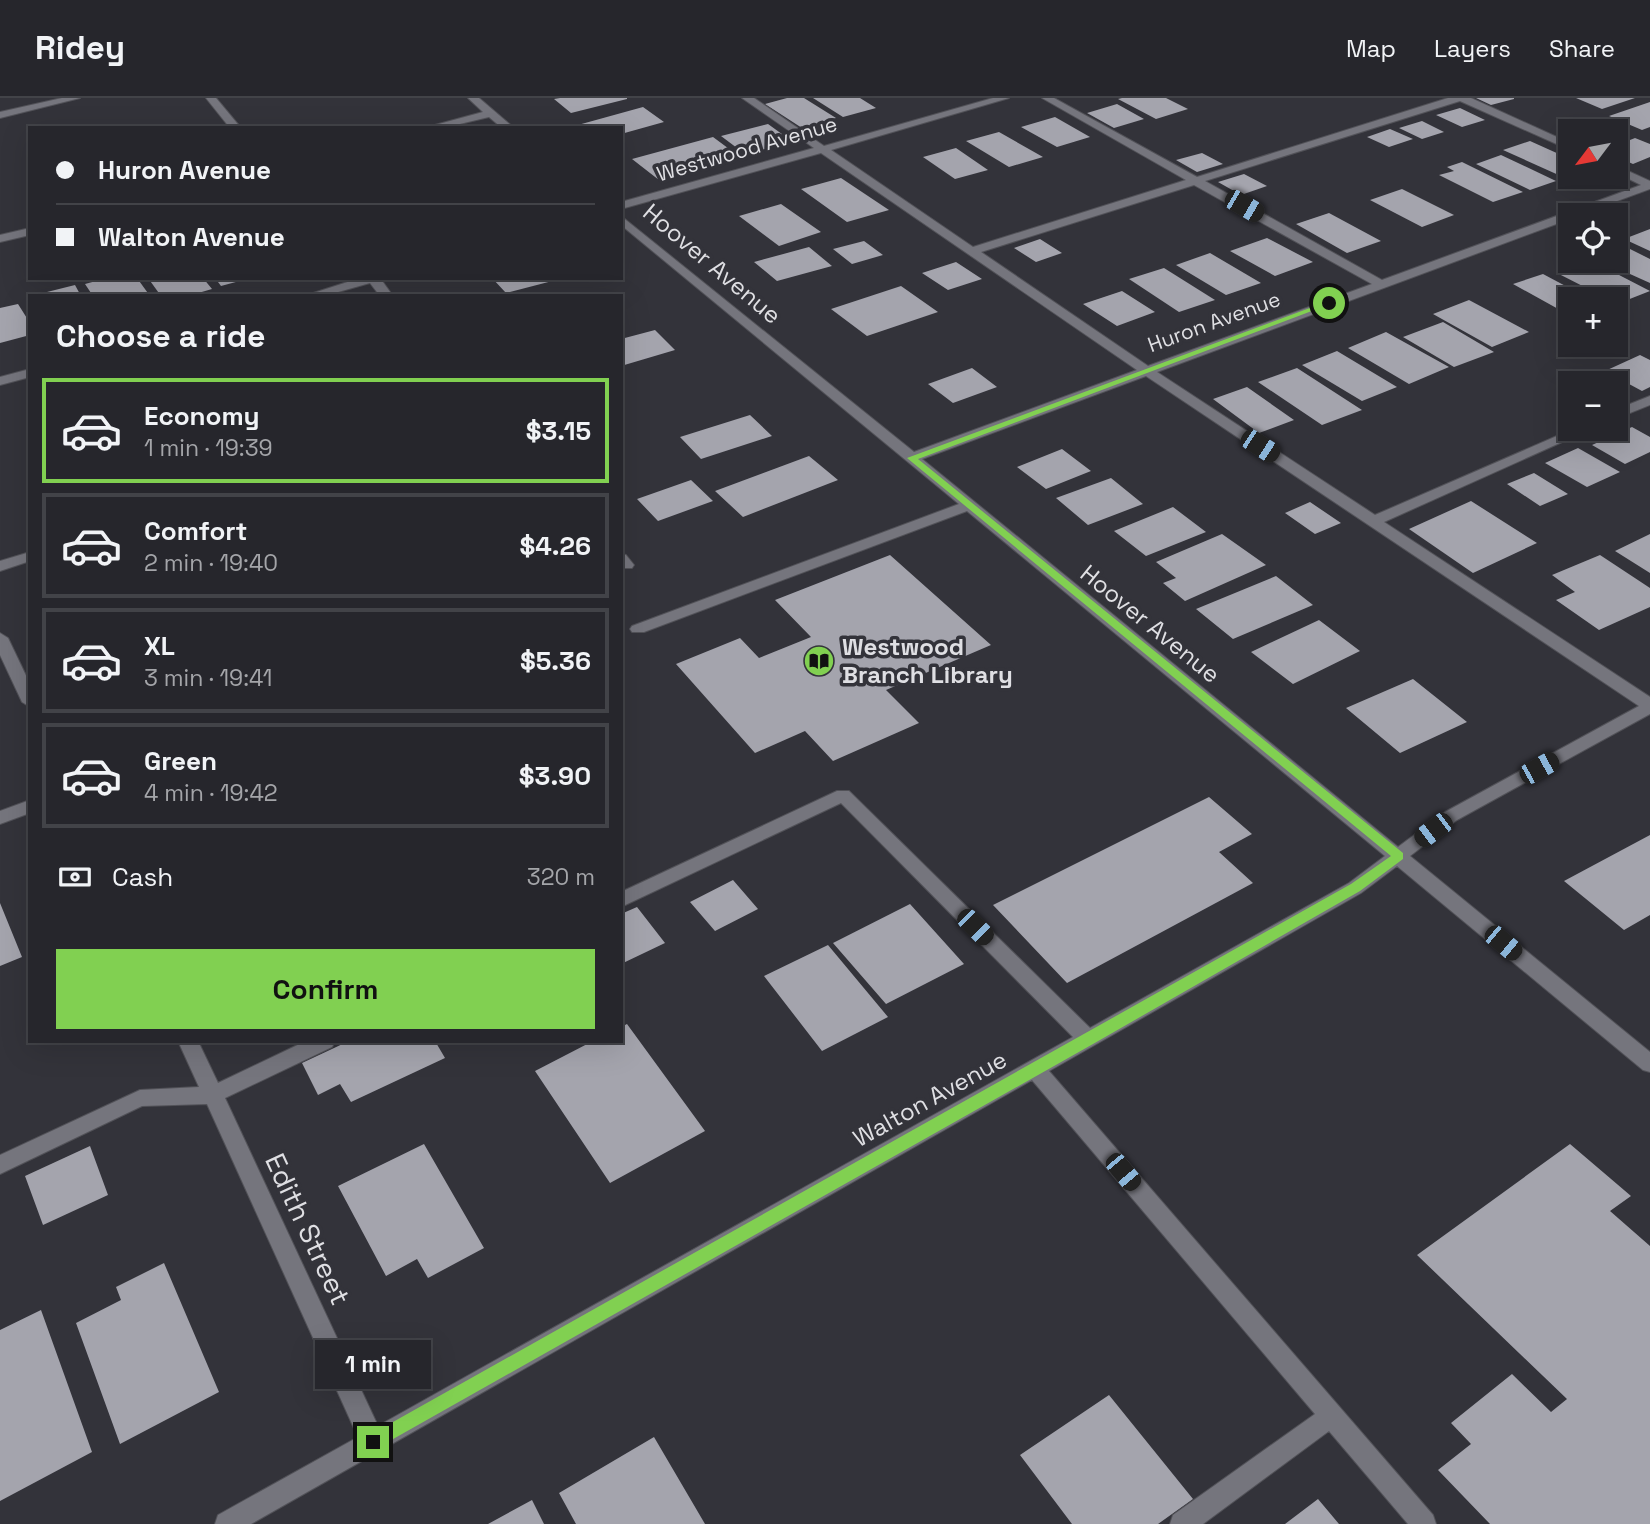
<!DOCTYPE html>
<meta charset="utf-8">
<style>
:root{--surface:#26262c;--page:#2e2e34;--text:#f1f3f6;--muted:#a4a5a9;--line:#424348;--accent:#81d051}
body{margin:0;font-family:"Space Grotesk",sans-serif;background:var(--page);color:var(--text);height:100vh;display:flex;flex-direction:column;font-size:26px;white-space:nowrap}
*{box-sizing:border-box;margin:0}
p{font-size:23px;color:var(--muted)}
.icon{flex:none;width:38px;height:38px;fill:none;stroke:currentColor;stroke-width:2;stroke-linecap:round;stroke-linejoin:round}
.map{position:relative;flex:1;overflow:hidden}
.sheet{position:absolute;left:28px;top:196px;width:595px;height:749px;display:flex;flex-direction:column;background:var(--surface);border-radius:0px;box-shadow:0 7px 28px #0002,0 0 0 2px var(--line)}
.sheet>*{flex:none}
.hud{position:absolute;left:28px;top:28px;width:595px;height:154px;border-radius:0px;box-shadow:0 7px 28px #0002,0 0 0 2px var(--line);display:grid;align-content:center;height:154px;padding:0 28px;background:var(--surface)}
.needle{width:46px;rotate:238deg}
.fabs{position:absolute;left:1558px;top:21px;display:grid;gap:14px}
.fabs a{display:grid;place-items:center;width:70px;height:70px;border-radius:0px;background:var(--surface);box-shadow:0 7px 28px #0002,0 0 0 2px var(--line);font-size:35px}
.end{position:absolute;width:32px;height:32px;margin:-16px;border:9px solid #81d051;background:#111;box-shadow:0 0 0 4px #111}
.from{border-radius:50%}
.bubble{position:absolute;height:49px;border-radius:0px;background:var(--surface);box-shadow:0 7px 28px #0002,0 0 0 2px var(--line);font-size:23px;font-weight:700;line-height:49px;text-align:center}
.car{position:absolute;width:21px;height:42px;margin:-21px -10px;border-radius:9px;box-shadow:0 0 5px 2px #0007;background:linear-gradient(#222 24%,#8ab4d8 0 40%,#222 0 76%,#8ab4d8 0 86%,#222 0)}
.hud b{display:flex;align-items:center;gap:24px;height:66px;font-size:26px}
.hud b+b{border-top:2px solid var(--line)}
.hud i{width:18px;height:18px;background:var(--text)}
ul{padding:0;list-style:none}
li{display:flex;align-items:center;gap:21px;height:105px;margin:0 14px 10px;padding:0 14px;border:4px solid var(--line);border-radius:0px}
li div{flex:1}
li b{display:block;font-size:26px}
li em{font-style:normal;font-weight:700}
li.selected{border-color:var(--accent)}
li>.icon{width:63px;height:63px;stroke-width:1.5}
h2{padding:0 28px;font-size:32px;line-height:84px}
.pay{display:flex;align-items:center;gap:18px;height:77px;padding:0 28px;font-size:26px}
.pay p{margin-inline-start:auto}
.primary-button{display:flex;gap:14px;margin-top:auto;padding:14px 28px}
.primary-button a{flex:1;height:80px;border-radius:0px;background:var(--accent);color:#111;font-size:28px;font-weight:700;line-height:80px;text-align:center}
header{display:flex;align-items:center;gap:42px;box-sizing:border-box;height:98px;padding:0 35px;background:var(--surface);border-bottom:2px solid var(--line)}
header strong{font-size:33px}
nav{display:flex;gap:38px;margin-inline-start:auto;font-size:24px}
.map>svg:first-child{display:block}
</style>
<header>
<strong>Ridey</strong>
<nav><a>Map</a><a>Layers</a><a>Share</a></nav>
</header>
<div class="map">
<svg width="1650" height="1426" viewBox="0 0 1650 1426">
<rect width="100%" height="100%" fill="#33333a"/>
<path fill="#a4a4ad" d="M560,0h67v1l-56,14 -17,-14z
M787,0h17l32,20 -34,10 -37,-24z
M813,0h47l16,10 -33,9z
M1122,0h44l22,11 -32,10 -38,-20z
M1476,0h38v1l-23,6z
M1576,0h59l-33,11z
M1650,4v25l-8,3 -33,-14z
M1117,6l27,15 -30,9 -27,-15z
M643,9l21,15 -43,12v-6h-54z
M1460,10l25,12 -23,7 -26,-12z
M1055,19l35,20 -33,10 -36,-20z
M1422,23l22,11 -22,7 -23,-11z
M768,26l25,18 -48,12 -24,-18z
M1576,26l15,7h-21v4l-12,-5z
M1390,31l23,10 -24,8 -22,-10z
M999,34l44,25 -34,10 -43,-26z
M713,39l27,20 -81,23 -27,-21z
M1635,40l15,6v13l-17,7 -18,-8v-10z
M1530,43l40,18v16l-7,2 -60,-27z
M956,50l32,22 -33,9 -32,-22z
M1202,55l21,11 -26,8 -21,-12z
M1501,57l55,26 -26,9 -54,-26z
M1462,64l61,30 -30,10 -54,-27 15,-4 -7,-4z
M1244,76l23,12 -26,9 -23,-13z
M841,80l48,32 -42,12 -46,-33z
M1402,91l52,26 -32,12 -52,-27z
M781,106l40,28 -42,14 -40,-30z
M1329,115l52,28 -34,12 -51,-29z
M1650,131v22l-26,-12z
M1267,140l46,24 -38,14 -45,-25z
M1040,141l22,14 -26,9 -22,-14z
M864,143l19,14 -31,9 -19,-15z
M1622,147l28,14v24l-49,-22h14v-13z
M809,149l23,19 -55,15 -23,-19z
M1210,155l51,30 -35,12 -50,-30z
M1588,163h4l58,30 -33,13 -2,-5h-7l-51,-26z
M956,164l26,17 -34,11 -26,-17z
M1164,170l51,32 -36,12 -50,-33z
M1543,176l47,25h-20v7l-10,4 -47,-26z
M107,180h30l13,18h-57l-8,-12z
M148,180h55l9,11 -24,7h-27z
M215,180h32v1l-26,7z
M492,180h68v1l-54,14z
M75,187l6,11h-46v-1z
M901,188l37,26 -71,24 -36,-27z
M1122,193l33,21 -38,14 -34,-22z
M1469,202l60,32 -37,15 -59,-33z
M18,206l12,19v12l-30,8v-35z
M1443,224l51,30 -40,15 -51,-30z
M655,232l20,20 -54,16v-27z
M1386,234l63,35 -40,17 -61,-36z
M1337,253l60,36 -35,14 -60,-36z
M1640,257l10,5v27l-8,4 -37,-20z
M972,270l25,19 -44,16 -25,-19z
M1297,270l65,42 -40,15 -64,-43z
M1247,289l47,33 -35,13 -46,-34z
M750,317l22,21 -71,23 -21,-22z
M1632,329l18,10v15l-25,12 -33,-19z
M1578,350l42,24 -33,15 -42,-24z
M1062,351l29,22 -45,18 -29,-22z
M809,358l29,24 -95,37 -28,-26z
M1534,375l34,21 -28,12 -33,-22z
M1111,380l32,26 -55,21 -32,-27z
M691,382l22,21 -55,20 -21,-22z
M1471,403l66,42 -64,30 -64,-44z
M1310,404l31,21 -26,11 -30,-21z
M1173,409l33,25 -60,24 -32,-25z
M1222,436l44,31 -81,36 -22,-18 13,-5 -20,-16z
M1650,436v39l-35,-22z
M890,457l101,90 -105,45 33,33 -86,38 -28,-30 -50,22 -79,-89 64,-26 19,20 52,-21 -36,-37z
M1600,457l50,33v19l-51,23 -43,-30 19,-8 -23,-17z
M1276,478l37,29 -80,34 -37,-30z
M1319,522l41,31 -67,33 -42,-32z
M1413,581l54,43 -67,31 -54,-45z
M1209,699l43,37 -33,18 34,31 -186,100 -74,-78z
M1650,737v80l-26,15 -60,-49z
M733,782l25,29 -43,22 -25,-29z
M0,805l22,54 -22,9z
M910,806l54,60 -78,40 -53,-61z
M637,809l28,36 -44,21v-50z
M828,847l60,72 -66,34 -58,-75z
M627,926l78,107 -95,52 -75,-112 58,-30h28v-14z
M349,943h86l10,17 -94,44 -11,-18 -22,11 -16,-32z
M424,1046l60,104 -56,30 -11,-19 -31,17 -48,-90z
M1570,1046l61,52 -21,15 40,35v278h-160l-52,-54 33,-26 -20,-21 61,-49 39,38 16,-13 -150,-144z
M90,1048l18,49 -65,30 -18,-49z
M164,1165l55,129 -99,52 -44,-121 45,-23 -5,-13z
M41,1212l51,142 -92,49v-171z
M1109,1297l84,104 -35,25h-86l-52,-69z
M654,1339l51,87h-129l-17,-31z
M1318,1401l21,25h-54z
M532,1402l12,24h-56z"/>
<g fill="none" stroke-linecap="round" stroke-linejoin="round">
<g stroke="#525258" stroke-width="2">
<path id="minor" d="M62,0h18l-80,20v-6z
M206,0h10l25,30h-11z
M468,0h11l35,30h-12l-13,-11 -46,11h-19l59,-16z
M742,0h12l70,48 169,-48h16l-178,52 142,97 213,-67 -144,-82h12l143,79 251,-79h23l99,45v7l-110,-49 -255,80 177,99 259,-95 -26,-13v-7l35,16v8l-71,26h-9v4l-413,153 218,143 198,-86h18l-207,93 266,175v17l-193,106 -47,36 240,196v20l-7,-2 -246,-204 -36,27 -312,178 384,444 3,9h-28l-79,-93 -126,93h-33l3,-9 142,-101 -283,-334 -781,444h-36l3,-9 140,-78 -151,-333 -65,2 -142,68v-19l140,-65 59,-3 -21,-46h20l20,42 88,-42h29l-3,6 -107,51 153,328 695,-389 -232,-234 -220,104v-15l216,-101h12l241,237 259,-145 36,-27 -418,-345 -323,121h-12l-2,-3 2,-3 327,-122 -338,-279v-9l293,236 223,-82 -316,-217 -200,56v-7l193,-54zM1194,87l178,99 -224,82 -167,-114zM1146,278l493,330 -194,106 -47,35 -476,-388z
M30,130v7l-30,7v-7z
M360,180h20l13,18h-13l-10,-13 -46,13h-20z
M30,271v8l-30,8v-8z
M1650,298v9l-35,14v-9z
M30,454v9l-30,10v-10z
M621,456l5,1 8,10 -2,3h-11z
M0,535l8,5 22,46v23l-8,-5 -22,-47z
M30,702v13l-30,11v-13z"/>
</g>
<use href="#minor" fill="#75757d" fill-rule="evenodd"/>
</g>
<path fill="#81d051" d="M1326,204l7,1 -415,156 485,394v6l-43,32 -267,153 -714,403 -6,2 -5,-2 -3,-5 3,-6 983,-552 40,-28 -484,-398z"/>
<defs>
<g id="library-disc" transform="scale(1.575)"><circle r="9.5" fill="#81d051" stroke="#33333a"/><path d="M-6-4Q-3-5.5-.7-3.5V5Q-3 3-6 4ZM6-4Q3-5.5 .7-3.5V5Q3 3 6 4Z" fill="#111"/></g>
</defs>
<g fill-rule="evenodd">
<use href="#library-disc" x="819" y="563"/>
</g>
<g text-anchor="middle" stroke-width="7" stroke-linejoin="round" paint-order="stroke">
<g font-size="21" fill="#dfdfe3" stroke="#33333a">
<text transform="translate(747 51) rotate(-16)" y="7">Westwood Avenue</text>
<text transform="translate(1214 224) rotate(-20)" y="7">Huron Avenue</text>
</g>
<g font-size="24" fill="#dfdfe3" stroke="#33333a">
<text transform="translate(712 166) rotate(40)" y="8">Hoover Avenue</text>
<text transform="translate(1150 526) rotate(39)" y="8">Hoover Avenue</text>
<text transform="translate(930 1001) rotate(-29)" y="8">Walton Avenue</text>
</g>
<g font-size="24" font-weight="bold" fill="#dfdfe3" stroke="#33333a" text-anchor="start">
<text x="842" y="557">Westwood<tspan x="842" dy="28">Branch Library</tspan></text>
</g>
<g font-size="28" fill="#dfdfe3" stroke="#33333a">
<text transform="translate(308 1131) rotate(65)" y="10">Edith Street</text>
</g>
</g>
</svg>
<div class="fabs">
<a><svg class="needle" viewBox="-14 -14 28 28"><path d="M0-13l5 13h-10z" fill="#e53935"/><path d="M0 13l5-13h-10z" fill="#a4a5a9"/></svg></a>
<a><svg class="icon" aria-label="locate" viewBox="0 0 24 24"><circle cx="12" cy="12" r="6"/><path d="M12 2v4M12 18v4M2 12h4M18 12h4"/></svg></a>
<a>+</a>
<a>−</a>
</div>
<i class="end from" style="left:1329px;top:205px"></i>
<i class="end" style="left:373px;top:1344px"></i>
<div class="bubble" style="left:315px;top:1242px;width:116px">1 min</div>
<i class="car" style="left:1244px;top:108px;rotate:120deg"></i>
<i class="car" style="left:1260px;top:348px;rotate:123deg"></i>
<i class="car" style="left:1539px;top:670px;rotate:61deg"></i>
<i class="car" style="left:1433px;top:732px;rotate:233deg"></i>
<i class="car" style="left:975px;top:829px;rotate:135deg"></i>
<i class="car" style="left:1503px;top:845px;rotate:130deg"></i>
<i class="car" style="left:1123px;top:1074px;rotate:140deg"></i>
<div class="hud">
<b><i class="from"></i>Huron Avenue</b>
<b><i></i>Walton Avenue</b>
</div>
<section class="sheet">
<h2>Choose a ride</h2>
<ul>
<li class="selected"><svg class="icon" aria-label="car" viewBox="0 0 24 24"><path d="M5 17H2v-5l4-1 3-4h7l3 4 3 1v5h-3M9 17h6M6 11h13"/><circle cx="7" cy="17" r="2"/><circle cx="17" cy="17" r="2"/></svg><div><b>Economy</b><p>1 min · 19:39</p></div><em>$3.15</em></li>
<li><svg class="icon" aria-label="car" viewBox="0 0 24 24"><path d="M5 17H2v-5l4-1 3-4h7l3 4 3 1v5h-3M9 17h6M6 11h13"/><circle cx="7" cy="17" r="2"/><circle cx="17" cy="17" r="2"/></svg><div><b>Comfort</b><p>2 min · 19:40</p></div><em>$4.26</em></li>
<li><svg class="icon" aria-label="car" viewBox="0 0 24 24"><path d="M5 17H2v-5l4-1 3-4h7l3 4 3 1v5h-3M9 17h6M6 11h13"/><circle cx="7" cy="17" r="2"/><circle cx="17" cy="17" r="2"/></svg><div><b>XL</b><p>3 min · 19:41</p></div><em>$5.36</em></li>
<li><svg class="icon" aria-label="car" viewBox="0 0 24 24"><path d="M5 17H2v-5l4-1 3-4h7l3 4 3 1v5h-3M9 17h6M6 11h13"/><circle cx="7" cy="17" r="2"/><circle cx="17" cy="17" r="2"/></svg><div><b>Green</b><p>4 min · 19:42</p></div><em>$3.90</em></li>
</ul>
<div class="pay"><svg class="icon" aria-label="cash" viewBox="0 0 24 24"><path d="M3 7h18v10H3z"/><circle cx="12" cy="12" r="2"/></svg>Cash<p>320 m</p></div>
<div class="primary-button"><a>Confirm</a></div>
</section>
</div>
